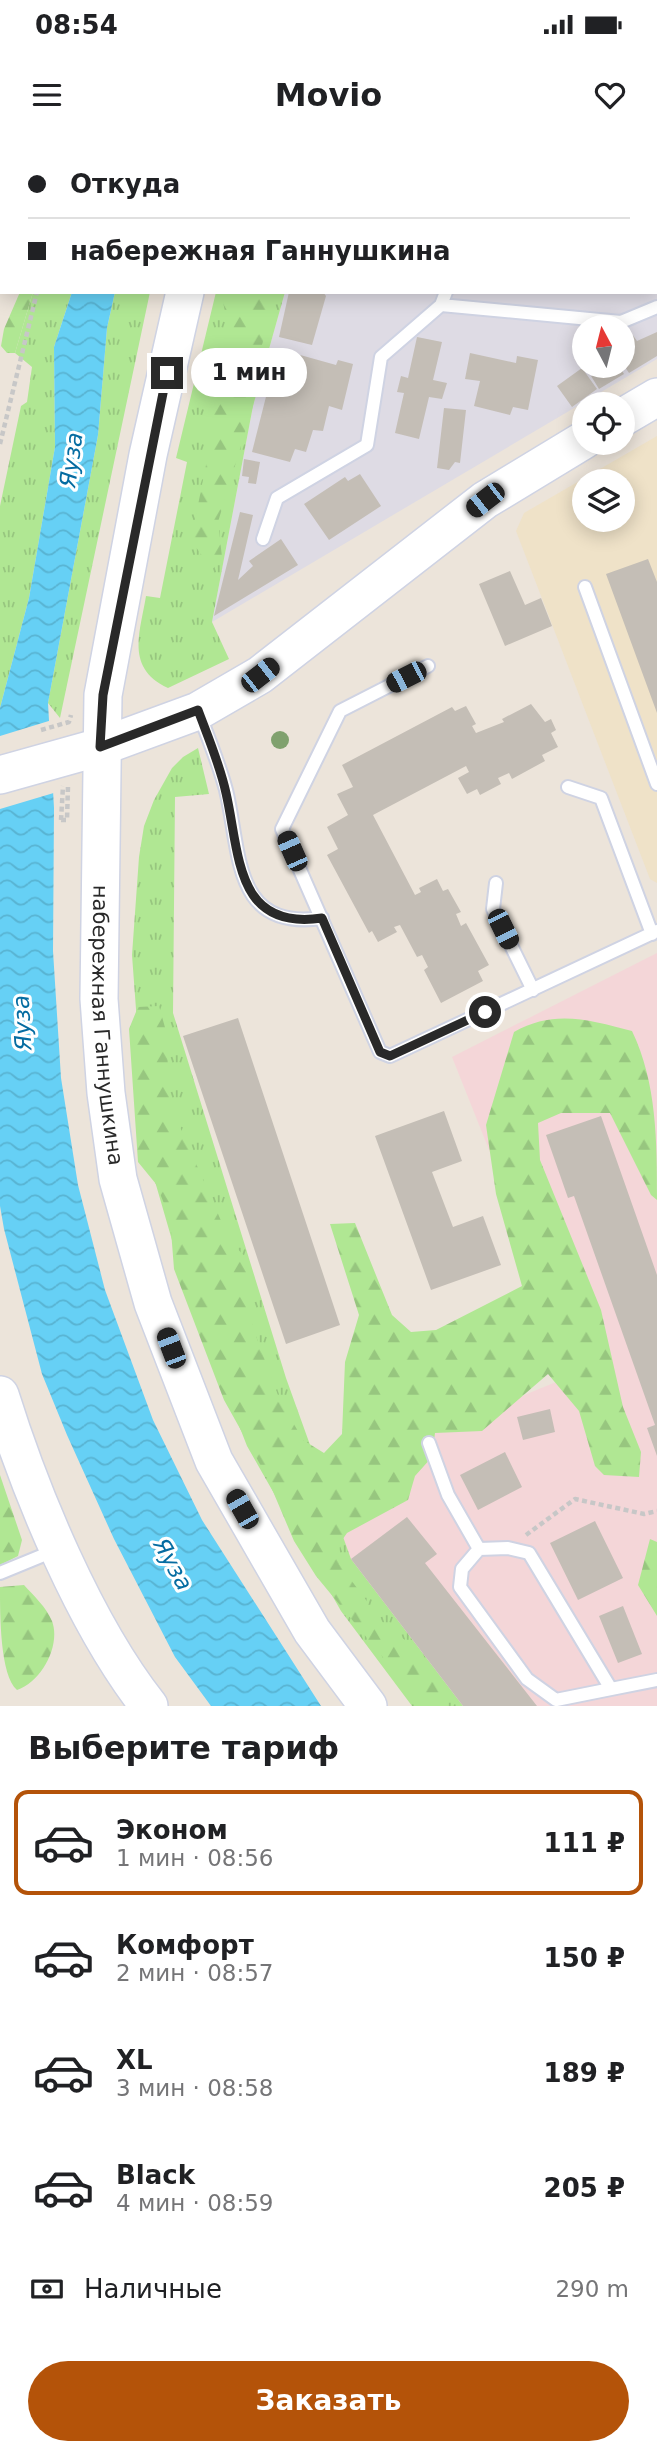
<!DOCTYPE html>
<html lang="ru">
<meta charset="utf-8">
<style>
:root{--surface:#fff;--page:#f6f6f6;--text:#202124;--muted:#757577;--line:#e0e0e0;--accent:#b45309}
body{margin:0;font-family:"DejaVu Sans",sans-serif;background:var(--page);color:var(--text);height:100vh;display:flex;flex-direction:column;font-size:26px;white-space:nowrap}
*{box-sizing:border-box;margin:0}
p{font-size:23px;color:var(--muted)}
.icon{flex:none;width:38px;height:38px;fill:none;stroke:currentColor;stroke-width:2;stroke-linecap:round;stroke-linejoin:round}
.map{position:relative;height:1566px;overflow:hidden}
.panel{display:flex;flex-direction:column;background:var(--surface);flex:1}
.panel>*{flex:none}
.banner{position:absolute;left:0px;top:0px;width:658px;height:154px;box-shadow:0 4px 18px #0003;display:grid;align-content:center;height:154px;padding:0 28px;background:var(--surface)}
.needle{width:46px;rotate:353deg}
.controls{position:absolute;left:572px;top:175px;display:grid;gap:14px}
.controls a{display:grid;place-items:center;width:63px;height:63px;border-radius:50%;background:var(--surface);box-shadow:0 4px 18px #0003;font-size:35px}
.end{position:absolute;width:32px;height:32px;margin:-16px;border:9px solid #292929;background:#fff;box-shadow:0 0 0 4px #fff}
.from{border-radius:50%}
.bubble{position:absolute;height:49px;border-radius:24px;background:var(--surface);box-shadow:0 4px 18px #0003;font-size:23px;font-weight:700;line-height:49px;text-align:center}
.car{position:absolute;width:21px;height:42px;margin:-21px -10px;border-radius:9px;box-shadow:0 0 5px 2px #0007;background:linear-gradient(#222 24%,#8ab4d8 0 40%,#222 0 76%,#8ab4d8 0 86%,#222 0)}
.banner b{display:flex;align-items:center;gap:24px;height:66px;font-size:26px}
.banner b+b{border-top:2px solid var(--line)}
.banner i{width:18px;height:18px;background:var(--text)}
ul{padding:0;list-style:none}
li{display:flex;align-items:center;gap:21px;height:105px;margin:0 14px 10px;padding:0 14px;border:4px solid transparent;border-radius:14px}
li div{flex:1}
li b{display:block;font-size:26px}
li em{font-style:normal;font-weight:700}
li.selected{border-color:var(--accent)}
li>.icon{width:63px;height:63px;stroke-width:1.5}
h2{padding:0 28px;font-size:32px;line-height:84px}
.pay{display:flex;align-items:center;gap:18px;height:77px;padding:0 28px;font-size:26px}
.pay p{margin-inline-start:auto}
.cta{display:flex;gap:14px;margin-top:auto;padding:14px 28px}
.cta a{flex:1;height:80px;border-radius:42px;background:var(--accent);color:#fff;font-size:28px;font-weight:700;line-height:80px;text-align:center}
.status{display:flex;justify-content:space-between;align-items:center;height:49px;padding:0 35px;background:var(--surface);direction:ltr}
.status svg{height:19px;fill:currentColor}
header{display:flex;justify-content:space-between;align-items:center;height:91px;padding:0 28px;background:var(--surface);font-size:32px;font-weight:700}
.map>svg:first-child{display:block}
</style>
<div class="status"><b>08:54</b><svg viewBox="0 0 49 12"><path d="M0 12V9h3v3zM5 12V6h3v6zM10 12V3h3v9zM15 12V0h3v12zM26 1h20v11H26zM47 4h2v5h-2z"/></svg></div>
<header><svg class="icon" aria-label="menu" viewBox="0 0 24 24"><path d="M4 6h16M4 12h16M4 18h16"/></svg>Movio<svg class="icon" aria-label="heart" viewBox="0 0 24 24"><path d="M12 20l-8-8c-3-5 5-10 8-4 3-6 11-1 8 4z"/></svg></header>
<div class="map">
<svg width="657" height="1566" viewBox="0 0 657 1566">
<defs>
<pattern id="grass-tufts" width="24" height="20" patternUnits="userSpaceOnUse" patternTransform="scale(1.75)"><rect width="24" height="20" fill="#b0e793"/><path d="M3 7l-1-3M5 7V3M7 7l1-3M15 17l-1-3M17 17v-4M19 17l1-3" fill="none" stroke="#97c67f"/></pattern>
<pattern id="forest-firs" width="22" height="20" patternUnits="userSpaceOnUse" patternTransform="scale(1.75)"><rect width="22" height="20" fill="#b0e793"/><path d="M5 1l3.5 6h-7zM16 11l3.5 6h-7z" fill="#97c67f"/></pattern>
<pattern id="water-waves" width="16" height="10" patternUnits="userSpaceOnUse" patternTransform="scale(1.75)"><rect width="16" height="10" fill="#66d0f5"/><path d="M0 5q4-4 8 0t8 0" fill="none" stroke="#58b3d2"/></pattern>
</defs>
<rect width="100%" height="100%" fill="#ece4da"/>
<path fill="#dedbe4" fill-rule="evenodd" d="M360,0h297v219l-445,263 41,-216 32,-114h371v-150zM584,187h39v39h-39z"/>
<path fill="#efe2c8" fill-rule="evenodd" d="M657,296v447l-7,-4 -134,-348 8,-18zM584,341h39v39h-39z"/>
<path fill="#f4d6d8" d="M657,813v753h-194l-112,-147 -30,-80 257,-106 -126,-316z"/>
<path fill="url(#grass-tufts)" d="M33,152h39l-18,55 1,100 -26,151 -29,110v-202l21,-100 6,-4 5,-35 -17,-14z
M115,152h35l-90,426 -12,-15 50,-268 9,-107z
M216,152h69l-32,114 -41,216 17,37 -61,29c-43,-20 -28,-55 -22,-92l14,2 27,-136 -11,-4z
M198,608l11,46 -34,3 -2,216 113,365 65,181 112,147h-51l-71,-95 -94,-165 -60,-154 -35,-121 -10,-81 -10,-135 7,-98 5,-31 10,-26 18,-32 11,-11z"/>
<path fill="url(#forest-firs)" d="M20,152h13l-18,61h-8l-6,-7 3,-17z
M221,152h58l-20,62 -6,52 -35,116 4,35 -10,13 -21,-30 18,-90v-51l21,-63z
M159,866l7,25 4,73 59,135 15,17 9,72 26,70 24,42 21,13 18,-19 3,-72 14,-47 -29,-91 25,-1 37,92 19,17 25,-2 86,-44 -26,-92 -10,-69 28,-93c40,-23 76,-12 118,-1 25,52 25,111 25,169l-6,-5 -41,-82h-49l-23,10 2,37 61,150 22,97 18,45 -2,25 -35,-2 -9,-9 -16,-55 -31,-37 -66,57 -47,2 -3,24 -17,19 -7,24 -61,33 -7,10 -1,21 45,60 30,23 33,59h-24l-107,-130 -22,-35 -28,-66 -42,-75 -50,-131 -4,-51 -14,-34 -18,-22 -9,-133 9,-22z
M0,1335l22,65 -4,16 -18,9z
M650,1399l7,3v74l-19,-31z
M24,1445c10,11 22,22 28,36 9,24 -10,61 -35,69 -17,-15 -17,-74 -17,-103z"/>
<path fill="url(#water-waves)" d="M72,152h43l-8,36 -9,107 -50,268 6,105 -1,143 8,127 17,107 27,105 48,130 49,100 119,186h-110l-36,-49 -61,-118 -47,-104 -25,-61 -38,-145 -4,-23v-498l29,-110 26,-151 -1,-100z"/>
<path fill="#ece4da" d="M52,580l5,72 -57,17v-73z"/>
<path fill="#c4beb6" d="M289,152h34l3,4 -14,49 -33,-8z
M657,192v24l-28,17 -6,-9v-24l9,-6 5,7z
M417,197l25,5 -9,38 14,3 -5,16 -13,-2 -10,42 -24,-6 9,-40 -7,-1 4,-16 7,2z
M286,211l50,14 2,-5 15,4 -11,46 -13,-4 -6,25 -10,-1 -7,22 -11,-3 -5,13 -38,-10 20,-79 14,4 2,-7 -7,-2z
M470,213l46,10 1,-7 21,4 -10,50 -15,-3 -3,8 -36,-9 6,-25 -15,-2z
M608,226h11l5,8 -25,15 -8,-13z
M582,228l15,21 -25,18 -15,-21z
M444,268l22,2 -6,53 -5,-1 -6,8 -12,-2z
M244,319l16,3 -4,22 -8,-1 1,-6 -7,-1z
M360,334l21,32 -52,34 -25,-36 41,-27 3,4z
M240,372l13,3 -15,65 15,-14 -4,-5 32,-22 17,26 -84,51z
M648,419l9,23v131l-51,-139z
M510,431l15,34 16,-7 11,28 -47,20 -26,-62z
M531,564l14,18 6,-3 5,11 -5,3 7,14 -16,8 3,6 -33,18 -3,-6 -11,5 3,6 -21,11 -3,-6 -10,5 -9,-16 11,-6 -3,-6 -93,49 42,80 6,-3 -2,-4 18,-9 6,12 5,-2 13,23 -5,2 5,12 5,-3 23,42 -11,6 5,10 -42,22 -17,-33 4,-3 -6,-12 -5,2 -17,-32 -6,2 3,5 -19,10 -6,-11 -3,2 -42,-78 11,-6 -11,-22 21,-12 -11,-21 16,-7 -11,-22 110,-58 3,4 11,-5 10,18 -4,2 4,7 28,-11 -2,-3z
M238,878l102,307 -54,19 -103,-308z
M444,971l18,50 -30,11 21,55 30,-11 18,49 -70,25 -56,-154z
M601,976l56,159v181l-10,-28 8,-3 -81,-229 -6,2 -22,-63z
M550,1269l5,23 -32,8 -6,-23z
M505,1312l17,35 -44,23 -18,-35z
M407,1377l30,37 -12,9 112,143h-74l-112,-147z
M595,1381l28,57 -45,22 -28,-57z
M623,1466l19,48 -24,9 -19,-47z"/>
<g fill="none" stroke-linecap="round" stroke-linejoin="round">
<g stroke="#cfd3e3" stroke-width="16">
<path id="lane" d="M502,2l1,-2
M0,11h2
M446,152l-5,13 180,17 36,-15
M263,399l14,-41 90,-53 14,-88 60,-52
M585,447l72,197
M428,526l-88,45 -58,118 98,223 10,4 267,-125
M199,574c10,25 20,50 27,76 15,62 6,141 96,128
M568,647l33,11 51,136
M496,743l-3,26 40,81
M429,1303l19,52 31,54 29,-1 21,5 82,136 46,-9
M479,1409l-17,20 -2,18 67,92 29,21 55,-11
M0,1433l56,-23"/>
</g>
<g stroke="#cfd3e3" stroke-width="40">
<g id="secondary">
<path d="M28,2v-2"/>
<path d="M224,2v-2"/>
<path d="M0,131l2,-8"/>
<path id="s1" d="M185,152l-37,163 -45,240 -4,304 7,94 12,86 35,124 61,158 98,170 56,75"/>
<path d="M623,277l34,-20"/>
<path d="M0,635l100,-28 98,-36 62,-36 225,-175 99,-60"/>
<path d="M0,1255c31,99 85,230 149,311"/>
</g>
</g>
<path stroke="#c7c7c7" stroke-width="4.5" stroke-dasharray="5 3.5" stroke-linecap="butt" d="M78,2v-2
M189,2l1,-2
M0,304l37,-152
M41,590l28,-8 2,-7
M61,680h6l1,-34
M61,680l2,-34
M526,1395l49,-36 69,15 13,-3"/>
<use href="#lane" stroke="#fff" stroke-width="12"/>
<use href="#secondary" stroke="#fff" stroke-width="37"/>
</g>
<circle fill="#80a16e" cx="280" cy="600" r="9"/>
<g fill="none" stroke-linecap="round" stroke-linejoin="round">
<path stroke="#292929" stroke-width="9" d="M167,233l-64,322 -3,52 98,-37c10,27 22,55 28,83 14,61 9,138 96,125l58,134 10,4 95,-44"/>
</g>
<g text-anchor="middle" stroke-width="6" stroke-linejoin="round" paint-order="stroke">
<g font-size="21" fill="#292929" stroke="#fff">
<text dy="7" stroke="none"><textPath href="#s1" startOffset="742">набережная Ганнушкина</textPath></text>
</g>
<g font-size="23" font-style="italic" fill="#056ca1" stroke="#fff">
<text transform="translate(71 320) rotate(-82)" y="8">Яуза</text>
<text transform="translate(22 883) rotate(-93)" y="8">Яуза</text>
<text transform="translate(173 1424) rotate(61)" y="8">Яуза</text>
</g>
</g>
</svg>
<div class="controls">
<a><svg class="needle" viewBox="-14 -14 28 28"><path d="M0-13l5 13h-10z" fill="#e53935"/><path d="M0 13l5-13h-10z" fill="#757577"/></svg></a>
<a><svg class="icon" aria-label="locate" viewBox="0 0 24 24"><circle cx="12" cy="12" r="6"/><path d="M12 2v4M12 18v4M2 12h4M18 12h4"/></svg></a>
<a><svg class="icon" aria-label="layers" viewBox="0 0 24 24"><path d="M12 4l9 5-9 5-9-5zM3 14l9 5 9-5"/></svg></a>
</div>
<i class="end from" style="left:485px;top:872px"></i>
<i class="end" style="left:167px;top:233px"></i>
<div class="bubble" style="left:191px;top:208px;width:116px">1 мин</div>
<i class="car" style="left:485px;top:360px;rotate:232deg"></i>
<i class="car" style="left:260px;top:535px;rotate:52deg"></i>
<i class="car" style="left:406px;top:537px;rotate:243deg"></i>
<i class="car" style="left:292px;top:711px;rotate:336deg"></i>
<i class="car" style="left:503px;top:789px;rotate:154deg"></i>
<i class="car" style="left:171px;top:1208px;rotate:339deg"></i>
<i class="car" style="left:242px;top:1369px;rotate:330deg"></i>
<div class="banner">
<b><i class="from"></i>Откуда</b>
<b><i></i>набережная Ганнушкина</b>
</div>
</div>
<section class="panel">
<h2>Выберите тариф</h2>
<ul>
<li class="selected"><svg class="icon" aria-label="car" viewBox="0 0 24 24"><path d="M5 17H2v-5l4-1 3-4h7l3 4 3 1v5h-3M9 17h6M6 11h13"/><circle cx="7" cy="17" r="2"/><circle cx="17" cy="17" r="2"/></svg><div><b>Эконом</b><p>1 мин · 08:56</p></div><em>111 ₽</em></li>
<li><svg class="icon" aria-label="car" viewBox="0 0 24 24"><path d="M5 17H2v-5l4-1 3-4h7l3 4 3 1v5h-3M9 17h6M6 11h13"/><circle cx="7" cy="17" r="2"/><circle cx="17" cy="17" r="2"/></svg><div><b>Комфорт</b><p>2 мин · 08:57</p></div><em>150 ₽</em></li>
<li><svg class="icon" aria-label="car" viewBox="0 0 24 24"><path d="M5 17H2v-5l4-1 3-4h7l3 4 3 1v5h-3M9 17h6M6 11h13"/><circle cx="7" cy="17" r="2"/><circle cx="17" cy="17" r="2"/></svg><div><b>XL</b><p>3 мин · 08:58</p></div><em>189 ₽</em></li>
<li><svg class="icon" aria-label="car" viewBox="0 0 24 24"><path d="M5 17H2v-5l4-1 3-4h7l3 4 3 1v5h-3M9 17h6M6 11h13"/><circle cx="7" cy="17" r="2"/><circle cx="17" cy="17" r="2"/></svg><div><b>Black</b><p>4 мин · 08:59</p></div><em>205 ₽</em></li>
</ul>
<div class="pay"><svg class="icon" aria-label="cash" viewBox="0 0 24 24"><path d="M3 7h18v10H3z"/><circle cx="12" cy="12" r="2"/></svg>Наличные<p>290 m</p></div>
<div class="cta"><a>Заказать</a></div>
</section>
